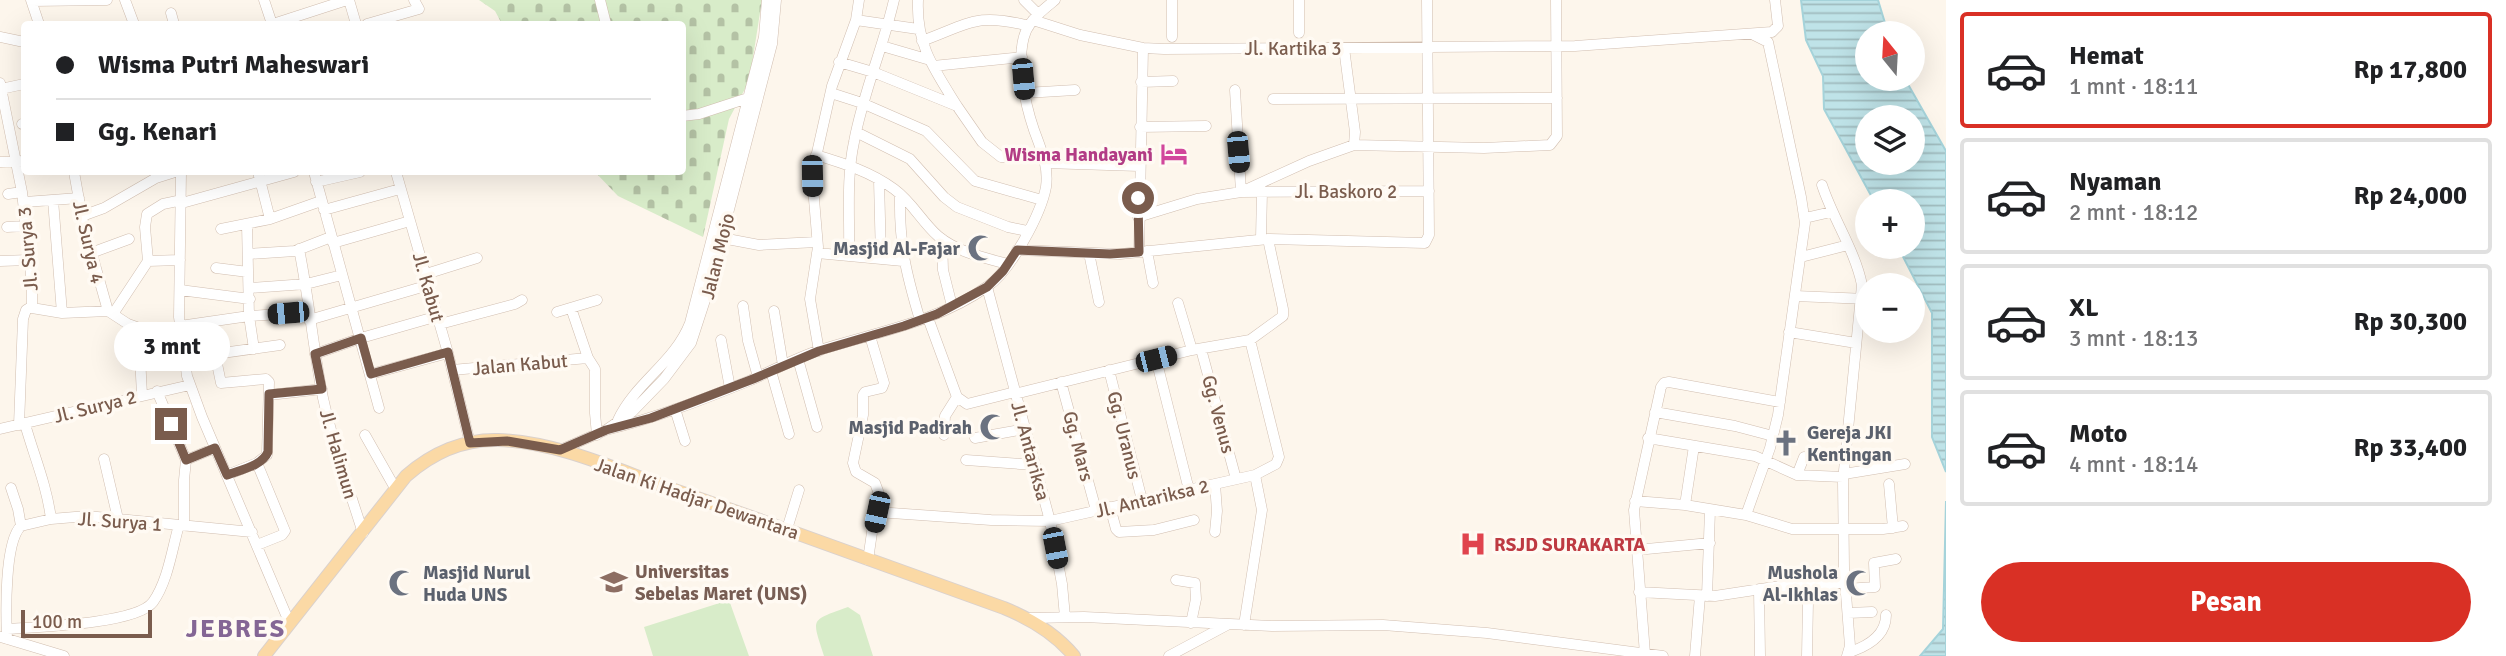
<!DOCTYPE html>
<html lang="id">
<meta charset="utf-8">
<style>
:root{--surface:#fff;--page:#f2f2f2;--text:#202124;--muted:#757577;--line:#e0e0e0;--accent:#d93025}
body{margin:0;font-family:Signika,sans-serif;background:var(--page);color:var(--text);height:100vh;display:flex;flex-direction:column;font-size:26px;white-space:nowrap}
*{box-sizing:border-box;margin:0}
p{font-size:23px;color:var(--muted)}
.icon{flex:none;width:38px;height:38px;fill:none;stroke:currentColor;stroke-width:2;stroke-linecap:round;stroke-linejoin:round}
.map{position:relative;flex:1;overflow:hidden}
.details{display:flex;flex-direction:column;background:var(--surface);width:560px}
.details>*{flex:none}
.hud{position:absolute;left:21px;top:21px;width:665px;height:154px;border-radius:7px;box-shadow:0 7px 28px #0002;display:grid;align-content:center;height:154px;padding:0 35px;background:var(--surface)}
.needle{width:46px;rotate:342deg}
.tools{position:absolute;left:1855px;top:21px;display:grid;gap:14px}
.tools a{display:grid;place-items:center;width:70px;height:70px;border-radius:50%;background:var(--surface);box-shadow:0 7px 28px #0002;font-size:35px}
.scale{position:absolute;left:21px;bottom:18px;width:131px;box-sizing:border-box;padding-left:7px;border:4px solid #7a5c4d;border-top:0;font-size:19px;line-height:24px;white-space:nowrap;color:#7a5c4d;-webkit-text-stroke:5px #fffaf3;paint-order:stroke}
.end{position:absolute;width:32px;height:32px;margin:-16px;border:9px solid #7a5c4d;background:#fff;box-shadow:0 0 0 4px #fff}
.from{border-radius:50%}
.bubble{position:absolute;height:49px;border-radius:24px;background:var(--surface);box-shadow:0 7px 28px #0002;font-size:23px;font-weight:700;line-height:49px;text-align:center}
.car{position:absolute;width:21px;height:42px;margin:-21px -10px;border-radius:9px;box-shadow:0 0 5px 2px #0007;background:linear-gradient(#222 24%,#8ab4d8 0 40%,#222 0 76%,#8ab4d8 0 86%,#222 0)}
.hud b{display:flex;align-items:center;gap:24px;height:66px;font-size:26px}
.hud b+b{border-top:2px solid var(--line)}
.hud i{width:18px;height:18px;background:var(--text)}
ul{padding:12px 0 0;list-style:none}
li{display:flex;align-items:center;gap:21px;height:116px;margin:0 14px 10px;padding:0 21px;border:4px solid var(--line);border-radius:7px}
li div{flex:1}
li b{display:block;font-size:26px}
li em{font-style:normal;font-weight:700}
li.selected{border-color:var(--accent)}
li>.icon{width:63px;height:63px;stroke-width:1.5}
.button{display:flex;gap:14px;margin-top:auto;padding:14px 35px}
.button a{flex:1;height:80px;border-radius:42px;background:var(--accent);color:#fff;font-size:28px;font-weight:700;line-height:80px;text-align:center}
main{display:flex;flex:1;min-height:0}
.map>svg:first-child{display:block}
</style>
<main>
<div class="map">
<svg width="1946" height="656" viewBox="0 0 1946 656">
<defs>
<pattern id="cemetery-stones" width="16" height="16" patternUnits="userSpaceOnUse" patternTransform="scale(1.75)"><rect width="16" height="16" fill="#d8ecc9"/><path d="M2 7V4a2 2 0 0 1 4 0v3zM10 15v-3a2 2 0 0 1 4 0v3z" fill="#b4c2a5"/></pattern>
<pattern id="water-rules" width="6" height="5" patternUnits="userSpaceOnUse" patternTransform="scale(1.75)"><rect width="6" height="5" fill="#bfe3e8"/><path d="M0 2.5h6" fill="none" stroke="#a0bbbe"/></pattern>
</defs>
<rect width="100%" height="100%" fill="#fdf6ec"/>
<path fill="#d8ecc9" d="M729,600l20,56h-96l-9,-29z
M848,607l12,8 13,41h-49c-12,-38 -15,-35 24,-49z"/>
<path fill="url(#cemetery-stones)" d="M479,0h283l-11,70 -4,15 -18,34 -26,118 -85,-41 -23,-24h87v-148h-180l-7,-13z"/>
<path fill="url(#water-rules)" stroke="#a5d3da" stroke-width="2" fill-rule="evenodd" d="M1801,0h77l10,33h-21v46h38l41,72v321l-14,-35v-124l-34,-66h15v-46h-39l-50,-92 -1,-33 -17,-36zM1867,117h46v46h-46z
M1946,501v155h-26l23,-27z"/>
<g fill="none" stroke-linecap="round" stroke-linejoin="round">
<g stroke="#d1beb0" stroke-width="11">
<path id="minor" d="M31,0l8,24
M125,0l9,24
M264,0l8,24
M349,0l7,24
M600,0l6,24
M918,0c-2,45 16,69 39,106
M1024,0l14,14
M1172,0v37
M32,1l75,-1
M171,13l3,11
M856,20l62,9
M1033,20l47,15 63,13 21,1 411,-3 197,-14 6,-6 -3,-26
M273,24l74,-24
M367,24l52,-15 -5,-9
M1299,33v-33
M0,37l24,5
M922,41c47,-17 54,-29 107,-15
M882,46l48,14
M1344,48l11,84 -1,13
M839,62l34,10 84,34 25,36 19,15 16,1 25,-4
M933,66l89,-9
M1141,82l32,-1
M0,83l22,109 10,92v24l30,5 46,-2 20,13 14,5 38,5
M1,89l23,-5
M1235,90l6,102 68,-31 45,-16 130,3 66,-3 7,-9 -1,-136
M831,93l31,10 64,28 49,50 67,19
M1025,93l50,-3
M1273,99l284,-1
M682,116l17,-2 49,-16
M22,124h2
M1140,127l66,-1
M856,132l54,27 34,38 13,10 51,20 19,4
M816,155c27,8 55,17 78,34 18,13 28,33 44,47 19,16 47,22 70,28
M0,162l24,-1
M1045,163l94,3
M74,172l9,50 25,89
M181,172l-2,145 8,59 15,41 88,207
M258,172l12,47
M314,172l65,236
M396,172l52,181 22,90
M879,180l2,79
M316,182l44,-10
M1822,185c11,34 33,65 40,100l-19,196 1,87 6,78 -3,10
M8,194l14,-2
M900,194c-1,51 6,79 20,126
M53,200l9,113
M25,202l54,-4
M182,203l112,-31
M324,210l76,-21
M82,216l22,-8 52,-30 19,-6
M1138,217l59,-18 44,-7 188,-1
M1805,218l26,-6
M247,224l2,92 5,33
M7,227l19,-1
M221,229l49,-10 51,-18
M722,238l37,7 58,-3
M942,239l1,31 9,36
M1261,239l1,-48
M333,243l77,-22
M299,249c10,49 14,99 24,149 10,46 26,91 40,135
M1017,250l103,4 148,-15 157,4 4,-8 -2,-235
M1147,251l6,32
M1139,252l4,-204
M91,253l38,-14
M817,253l86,8
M1089,253l10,49
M248,254l47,-3 36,-14
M849,256c1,-38 -3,-77 5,-114 9,-49 29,-94 40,-142
M1801,257l47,-12
M0,261l29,-1
M148,261l-3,-34 2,-13 16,-10 19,-4
M148,261l32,-1
M216,268l32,4
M426,274l51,-16
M987,287l63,234 12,63 3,33
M249,288l57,-4 36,-9
M180,290l70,9
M1795,296l72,3
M1178,303l14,47
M743,306l5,35 10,36
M571,308l17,50 7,11v44l2,22
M774,311l9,54
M557,312l40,-12
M113,314l35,-53
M928,318l29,79
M309,320l120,-35
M440,324l75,-20 7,-4
M180,326l69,-10 59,-4
M1789,332l67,11
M721,340l9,48
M1201,349l35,130
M819,351l-9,-52 8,-52 -6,-72 20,-89 24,-66 3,-20
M315,354l46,-16 77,-22
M184,358l31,-4
M798,359l19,68
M1156,359l33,131
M452,370l136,-12
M1109,370l33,130
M771,371l18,63
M371,374l77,-21
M1061,382l35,128
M157,391l29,69 -2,20v45
M1015,394l177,-44 58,-10 33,-24v-7l-15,-70
M142,395l-2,-39 2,-27
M269,395l53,-6
M957,397l10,7 48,-12
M675,409l10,32
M1655,412l80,14 38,10
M618,420c17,-37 57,-58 72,-97l74,-286 3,-37
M25,424c9,32 22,62 26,95
M19,425l4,-106 3,-9 5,-3
M0,429l190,-44
M606,430c50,-12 98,-31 145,-50 23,-10 45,-22 69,-30 57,-18 118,-28 168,-64 23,-16 53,-72 58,-99 3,-20 -5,-38 -12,-57 -9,-26 -19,-73 -8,-99 6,-13 18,-22 29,-31
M365,435l30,53
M944,435l1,-19 12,-19
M975,438l50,-9
M1648,438l107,18 42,19 46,2
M560,450l46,-20 26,-18 32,-33 27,-36 16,-49 65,-250 4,-44
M104,459l14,60
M186,460l29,-12
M966,460l69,5
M257,463l28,68 -3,4 -25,10
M1844,474l61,-10
M227,475l30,-12 10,-8 2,-73 -3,-3 -45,4 -6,-29 65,-9
M1797,475l7,-18
M1215,484l2,27 -2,21
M1889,484l4,44
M11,488l7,21 3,17
M1635,501l50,4 61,10 46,14h91l20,-3
M1685,505l9,-59
M1110,507l6,22 3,3 35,-2 40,-10
M877,512l114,8 59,1 205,-46 21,-11 3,-7 -29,-117
M1746,515l24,-67 8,-33 27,-192 -4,-26 -33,-155 -14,-7
M787,529l12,-39
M1636,550l74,-7
M868,560l10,-69 -3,-8 -19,-11 -3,-9 10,-48v-20l2,-3 17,-4 2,-5 -14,-47
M1176,580l19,3 1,16 -5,24
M1759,589l1,67
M1846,589l29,-2 -1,-24 22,-4
M1639,592l76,4 66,-10h33l32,-4
M1707,596l3,-86
M1848,613l24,-1
M1030,618l54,-1 188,9 111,-1 104,8 176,23
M1244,625l18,-115 -7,-35
M7,629c29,-2 130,-5 146,-27 15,-21 19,-53 26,-77
M1,637l63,19
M7,639c-1,-23 -3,-97 14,-113l30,-7 36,-3 165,16
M1850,652c18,-6 36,-17 36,-37
M1645,654l-11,-144 27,-123 3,-4 5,-1 111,20
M1169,656l58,-31
M1695,656l5,-60
M1807,656l1,-55 3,-15"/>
</g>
<g stroke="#dad1cd" stroke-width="14">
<path id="major" d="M264,656l142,-180c26,-23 58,-37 92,-36 60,2 119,30 174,49 111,39 222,79 332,119 27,11 51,25 70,48"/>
</g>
<use href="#minor" stroke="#fff" stroke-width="10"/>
<use href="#major" stroke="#fbd9a5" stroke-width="12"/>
</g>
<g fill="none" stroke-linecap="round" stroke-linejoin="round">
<path stroke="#7a5c4d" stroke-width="9" d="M171,424l15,36 29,-12 12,27c13,-5 35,-9 41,-23l1,-58 53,-5 -7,-35 46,-16 10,36 77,-22 22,91 37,-2 53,9 46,-20 45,-12 102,-39 66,-28 85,-25 33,-12 50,-27 16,-16 14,-21 93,4 29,-2 -1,-54"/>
</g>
<defs>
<g id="hotel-bare" transform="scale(2.1)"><path d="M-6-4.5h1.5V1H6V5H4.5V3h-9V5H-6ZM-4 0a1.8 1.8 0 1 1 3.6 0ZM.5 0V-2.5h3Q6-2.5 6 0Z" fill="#d1479c" stroke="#fffaf3" stroke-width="2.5" paint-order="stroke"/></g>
<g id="mosque-bare" transform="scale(2.1)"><path d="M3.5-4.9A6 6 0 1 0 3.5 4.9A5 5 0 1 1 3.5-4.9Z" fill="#6b7280" stroke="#fffaf3" stroke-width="2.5" paint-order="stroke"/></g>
<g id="church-bare" transform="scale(2.1)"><path d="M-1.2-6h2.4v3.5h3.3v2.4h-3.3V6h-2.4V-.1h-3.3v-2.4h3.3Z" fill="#6b7280" stroke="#fffaf3" stroke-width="2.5" paint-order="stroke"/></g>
<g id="hospital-bare" transform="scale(2.1)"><path d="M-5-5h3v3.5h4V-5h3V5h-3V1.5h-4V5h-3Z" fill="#e0444e" stroke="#fffaf3" stroke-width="2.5" paint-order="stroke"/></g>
<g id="university-bare" transform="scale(2.1)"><path d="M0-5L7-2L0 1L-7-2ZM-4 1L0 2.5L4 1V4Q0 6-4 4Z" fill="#8d6e63" stroke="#fffaf3" stroke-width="2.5" paint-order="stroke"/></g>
</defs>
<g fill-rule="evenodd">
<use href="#hotel-bare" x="1174" y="154"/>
<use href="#mosque-bare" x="981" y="248"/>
<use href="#mosque-bare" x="993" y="427"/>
<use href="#church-bare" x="1786" y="443"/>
<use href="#hospital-bare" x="1473" y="544"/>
<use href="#university-bare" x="614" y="582"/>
<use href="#mosque-bare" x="402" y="583"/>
<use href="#mosque-bare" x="1859" y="583"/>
</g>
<g text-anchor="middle" stroke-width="7" stroke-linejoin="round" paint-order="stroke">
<g font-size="19" fill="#7a5c4d" stroke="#fffaf3">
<text x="1293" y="55">Jl. Kartika 3</text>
<text x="1346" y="198">Jl. Baskoro 2</text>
<text transform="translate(89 242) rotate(77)" y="7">Jl. Surya 4</text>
<text transform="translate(27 249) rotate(-95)" y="7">Jl. Surya 3</text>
<text transform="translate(717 256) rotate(-76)" y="7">Jalan Mojo</text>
<text transform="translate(429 287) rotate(74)" y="7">Jl. Kabut</text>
<text transform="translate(520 364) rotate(-5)" y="7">Jalan Kabut</text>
<text transform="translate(95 406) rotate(-14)" y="7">Jl. Surya 2</text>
<text transform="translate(1219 414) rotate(75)" y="7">Gg. Venus</text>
<text transform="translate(1125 435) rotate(76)" y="7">Gg. Uranus</text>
<text transform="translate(1079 446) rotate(75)" y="7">Gg. Mars</text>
<text transform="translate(1031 451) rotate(75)" y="7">Jl. Antariksa</text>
<text transform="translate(339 454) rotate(74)" y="7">Jl. Halimun</text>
<text transform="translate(697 498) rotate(19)" y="7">Jalan Ki Hadjar Dewantara</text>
<text transform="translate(1152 498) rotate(-13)" y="7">Jl. Antariksa 2</text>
<text transform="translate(120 521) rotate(4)" y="7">Jl. Surya 1</text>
</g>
<g font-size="19" font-weight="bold" fill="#b23c85" stroke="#fffaf3" text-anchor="end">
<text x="1153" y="161">Wisma Handayani</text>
</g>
<g font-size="19" font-weight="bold" fill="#5b616d" stroke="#fffaf3" text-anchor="end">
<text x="960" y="255">Masjid Al-Fajar</text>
<text x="972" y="434">Masjid Padirah</text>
<text x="1807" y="439" text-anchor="start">Gereja JKI<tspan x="1807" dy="22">Kentingan</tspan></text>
<text x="423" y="579" text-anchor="start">Masjid Nurul<tspan x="423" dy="22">Huda UNS</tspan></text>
<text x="1838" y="579">Mushola<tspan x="1838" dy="22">Al-Ikhlas</tspan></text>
</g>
<g font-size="19" font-weight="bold" fill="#be3a42" stroke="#fffaf3" text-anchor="start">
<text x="1494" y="551">RSJD SURAKARTA</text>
</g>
<g font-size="19" font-weight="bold" fill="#785e54" stroke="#fffaf3" text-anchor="start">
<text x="635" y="578">Universitas<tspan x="635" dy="22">Sebelas Maret (UNS)</tspan></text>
</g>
<g font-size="26" font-weight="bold" letter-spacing="2" fill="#846695" stroke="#fffaf3">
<text x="236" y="637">JEBRES</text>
</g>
</g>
</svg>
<div class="tools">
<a><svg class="needle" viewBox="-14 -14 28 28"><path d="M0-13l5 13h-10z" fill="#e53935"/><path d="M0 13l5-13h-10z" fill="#757577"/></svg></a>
<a><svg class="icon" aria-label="layers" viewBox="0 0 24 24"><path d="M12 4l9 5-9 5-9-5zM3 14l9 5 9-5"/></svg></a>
<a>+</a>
<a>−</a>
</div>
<div class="scale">100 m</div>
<i class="end from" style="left:1138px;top:198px"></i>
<i class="end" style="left:171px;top:424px"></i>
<div class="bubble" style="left:114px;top:322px;width:116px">3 mnt</div>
<i class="car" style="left:1023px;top:79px;rotate:175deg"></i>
<i class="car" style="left:1238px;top:152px;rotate:175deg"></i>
<i class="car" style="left:812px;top:176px;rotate:179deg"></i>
<i class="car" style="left:288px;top:313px;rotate:265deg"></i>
<i class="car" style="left:1156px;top:359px;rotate:76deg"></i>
<i class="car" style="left:877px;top:512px;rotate:192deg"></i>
<i class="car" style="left:1055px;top:548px;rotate:169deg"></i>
<div class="hud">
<b><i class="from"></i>Wisma Putri Maheswari</b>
<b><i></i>Gg. Kenari</b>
</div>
</div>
<section class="details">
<ul>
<li class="selected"><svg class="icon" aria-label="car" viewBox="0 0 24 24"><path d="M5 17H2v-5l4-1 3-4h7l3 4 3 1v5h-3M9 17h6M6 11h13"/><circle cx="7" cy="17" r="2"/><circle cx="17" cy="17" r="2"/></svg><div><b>Hemat</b><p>1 mnt · 18:11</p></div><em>Rp 17,800</em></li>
<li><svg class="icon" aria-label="car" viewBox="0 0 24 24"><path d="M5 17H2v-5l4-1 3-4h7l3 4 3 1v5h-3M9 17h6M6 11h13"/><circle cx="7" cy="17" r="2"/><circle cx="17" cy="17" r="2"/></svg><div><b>Nyaman</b><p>2 mnt · 18:12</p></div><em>Rp 24,000</em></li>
<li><svg class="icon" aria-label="car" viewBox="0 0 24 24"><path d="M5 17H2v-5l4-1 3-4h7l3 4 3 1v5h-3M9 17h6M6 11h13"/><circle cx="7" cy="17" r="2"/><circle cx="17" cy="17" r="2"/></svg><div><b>XL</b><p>3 mnt · 18:13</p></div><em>Rp 30,300</em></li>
<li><svg class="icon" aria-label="car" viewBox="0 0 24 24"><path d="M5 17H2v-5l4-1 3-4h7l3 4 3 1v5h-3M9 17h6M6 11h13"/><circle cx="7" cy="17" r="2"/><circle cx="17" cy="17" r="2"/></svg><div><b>Moto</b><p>4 mnt · 18:14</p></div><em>Rp 33,400</em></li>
</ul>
<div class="button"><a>Pesan</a></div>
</section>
</main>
